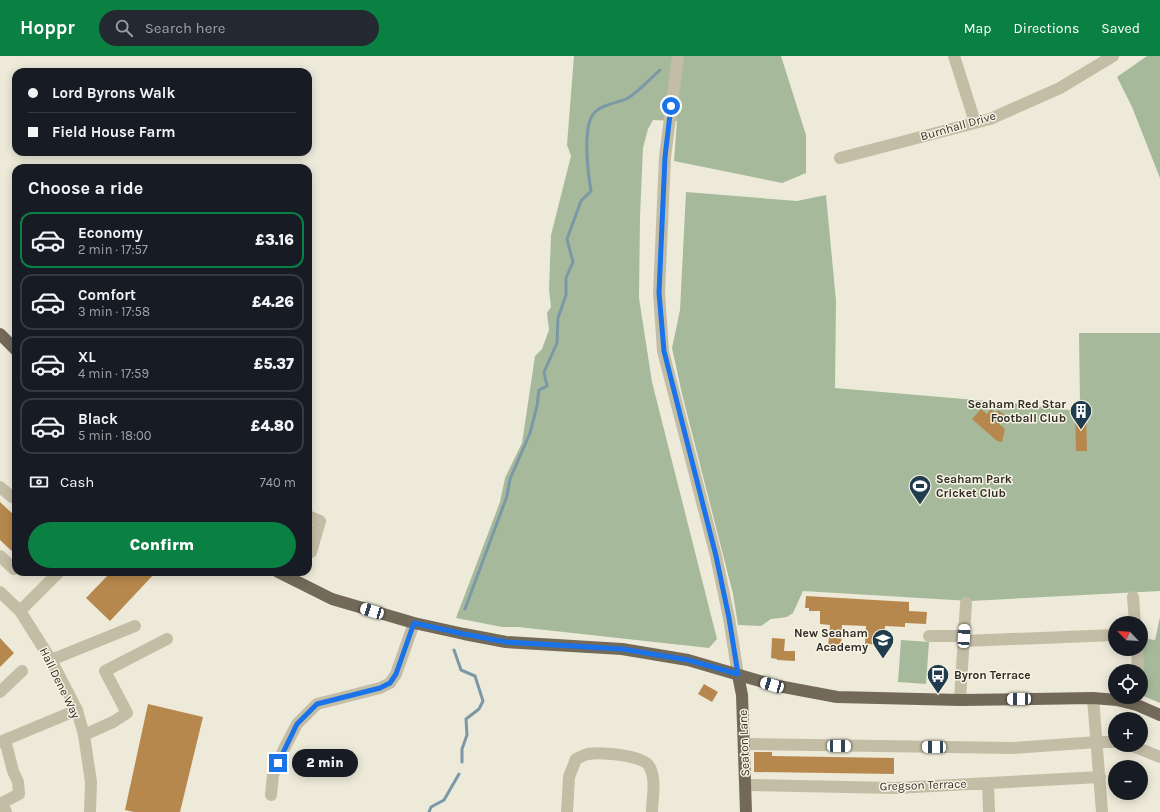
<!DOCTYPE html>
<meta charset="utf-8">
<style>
:root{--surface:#171b24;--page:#242831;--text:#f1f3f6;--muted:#9ea1a6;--line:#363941;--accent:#0b8043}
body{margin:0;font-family:Karla,sans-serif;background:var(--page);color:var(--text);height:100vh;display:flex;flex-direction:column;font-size:15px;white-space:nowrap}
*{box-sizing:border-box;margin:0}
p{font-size:13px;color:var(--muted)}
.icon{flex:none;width:22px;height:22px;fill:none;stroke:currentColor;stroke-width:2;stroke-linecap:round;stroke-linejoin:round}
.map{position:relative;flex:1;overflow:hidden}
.details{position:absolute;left:12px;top:108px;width:300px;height:412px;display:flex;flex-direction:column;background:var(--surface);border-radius:12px;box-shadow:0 2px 10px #0003}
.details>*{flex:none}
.guide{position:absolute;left:12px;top:12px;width:300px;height:88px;border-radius:12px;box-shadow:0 2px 10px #0003;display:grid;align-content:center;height:88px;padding:0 16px;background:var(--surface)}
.needle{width:26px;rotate:295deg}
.buttons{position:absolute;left:1108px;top:560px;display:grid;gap:8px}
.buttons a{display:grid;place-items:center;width:40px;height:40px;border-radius:50%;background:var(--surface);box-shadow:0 2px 10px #0003;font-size:20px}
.end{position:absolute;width:18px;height:18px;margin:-9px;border:5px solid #1a73e8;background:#fff;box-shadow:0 0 0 2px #fff}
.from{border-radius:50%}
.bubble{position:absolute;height:28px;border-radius:14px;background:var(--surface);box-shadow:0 2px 10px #0003;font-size:13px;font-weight:800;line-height:28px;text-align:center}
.car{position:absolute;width:12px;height:24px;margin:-12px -6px;border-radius:5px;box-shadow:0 0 3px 1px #0007;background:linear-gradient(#fff 24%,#345 0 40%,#fff 0 76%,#345 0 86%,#fff 0)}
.guide b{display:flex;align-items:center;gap:14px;height:38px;font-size:15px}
.guide b+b{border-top:1px solid var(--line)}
.guide i{width:10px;height:10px;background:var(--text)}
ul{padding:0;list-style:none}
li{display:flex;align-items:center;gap:12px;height:56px;margin:0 8px 6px;padding:0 8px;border:2px solid var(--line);border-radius:12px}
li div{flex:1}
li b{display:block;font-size:15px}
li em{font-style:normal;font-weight:800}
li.active{border-color:var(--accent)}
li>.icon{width:36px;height:36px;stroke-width:1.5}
h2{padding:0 16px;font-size:18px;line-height:48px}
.pay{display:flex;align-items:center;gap:10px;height:44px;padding:0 16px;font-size:15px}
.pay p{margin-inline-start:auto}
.button{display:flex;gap:8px;margin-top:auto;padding:8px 16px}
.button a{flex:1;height:46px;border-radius:24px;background:var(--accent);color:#fff;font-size:16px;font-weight:800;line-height:46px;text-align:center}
header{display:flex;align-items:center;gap:24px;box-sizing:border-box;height:56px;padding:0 20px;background:var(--accent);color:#fff}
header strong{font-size:19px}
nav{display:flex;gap:22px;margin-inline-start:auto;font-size:14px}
.search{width:280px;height:36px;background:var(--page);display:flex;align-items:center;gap:10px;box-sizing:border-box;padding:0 14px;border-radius:22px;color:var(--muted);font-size:15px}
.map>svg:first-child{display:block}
</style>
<header>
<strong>Hoppr</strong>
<div class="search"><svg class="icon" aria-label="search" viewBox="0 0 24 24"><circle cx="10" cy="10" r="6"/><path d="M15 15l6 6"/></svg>Search here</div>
<nav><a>Map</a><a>Directions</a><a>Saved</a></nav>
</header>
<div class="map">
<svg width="1160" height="756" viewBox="0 0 1160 756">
<rect width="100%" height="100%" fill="#eeead9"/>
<path fill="#a6ba9b" d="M574,0h207l25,79v38l-24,10 -108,-22 3,-40 -24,-1 -5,9 -5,19 -3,68 -1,82 13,84 65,257 -8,9 -191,-21h-16l-46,-9 44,-116 5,-24 17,-35 13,-87 7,-7 7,-19 -2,-17 4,-6 -2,-17 2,-55 20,-79 -4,-11z
M1147,0h13v122l-28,-71 -15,-30z
M686,136l111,9 29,-6 10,106 -1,87 176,15 58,7 11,-4 -1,-73h81v258l-190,10 -167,-10 -10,22 -6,4 -16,2 -10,7 -23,-1 -5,-31 -51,-200 -10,-46 8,-38z
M1160,561v86l-19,-8 1,-57 13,2z
M901,584l28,2 -3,42 -28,-2z"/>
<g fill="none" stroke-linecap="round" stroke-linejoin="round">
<path stroke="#7b98a7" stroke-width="3" d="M465,553l42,-113 3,-17 20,-46 7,-27 2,-16 8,-4 -3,-14 13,-29 1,-25 8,-23v-17l7,-16 -6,-23 14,-38 10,-10c-3,-18 -9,-64 3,-78 8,-9 24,-10 34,-15 10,-6 23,-20 32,-28
M454,594l7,20 14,6 8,25 -4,8 -13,10 1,16 -5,14v13
M429,756l2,-5 13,-7 15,-26"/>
</g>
<path fill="#b7884d" d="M981,353l6,5 4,-5 4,4 3,-3 8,6 -7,8 6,5 -3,13 -5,-1 -25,-22z
M1075,354h11l1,41h-11z
M0,446l16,15v38l-16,-15z
M111,516h45l-46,49 -24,-23z
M806,540l103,6v9l18,1 -1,12 -21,-1v4l-20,-1 -1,19 -19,-1 1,-18 -24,-1 -1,24 -13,-1 2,-23 -10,-1v-13h-11v-3h-4z
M0,582l14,15 -14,14z
M772,582l13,1 -1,12h11v10l-18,-1v-1l-6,-1z
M704,628l14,8 -6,10 -14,-8z
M148,648l55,13 -23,95h-46l-9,-2z
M754,696h18v4l122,2v16l-140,-2z"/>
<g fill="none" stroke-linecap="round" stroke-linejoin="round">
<path stroke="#c4bda6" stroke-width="12" d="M678,0l-13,101 -6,136 4,58 53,205 13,62 9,57
M954,0l21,66
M840,102l150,-39 70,-31 53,-32
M0,431l12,10 4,1
M308,460l12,5 -9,31
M0,500l14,13
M0,536l20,19 31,49 26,50 7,25 7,47 -1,30
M1133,541l2,26
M20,555l39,-39
M929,580h35
M964,585l151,-6
M1137,593l1,22
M51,604l84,-34
M0,636l22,-21
M1093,642l9,114
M960,644l6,-97
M84,679l29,-13 14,-9 -22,-42 62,-32
M5,684l8,31 5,11 1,12 -17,9 4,9
M0,686l77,-32
M744,688l269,4 84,-6h18
M1130,689l30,12
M988,727l1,29
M746,729l149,3 205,-11
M271,739l2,-20 10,-24 14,-27 20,-20 63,-16 10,-5 6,-9 18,-51
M567,756l2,-35 7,-18c4,-2 8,-4 12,-5 12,-2 55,1 61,12 8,13 3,32 3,46"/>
<path stroke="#726959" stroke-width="12" d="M0,278l16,16
M278,516l54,27 82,24 50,11 42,8 116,7 66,11 85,25 64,12 123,3 133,-2 24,2 20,5 23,10
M738,619l4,20 4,117"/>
</g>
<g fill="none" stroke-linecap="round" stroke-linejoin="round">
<path stroke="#1a73e8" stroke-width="5" d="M278,707l19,-39 20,-20 63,-16 10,-5 6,-9 18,-51 50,11 42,8 116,7 66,11 50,14 -9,-56 -13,-62 -52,-205 -5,-58 6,-136 6,-51"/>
</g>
<defs>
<g id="building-pin" transform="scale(1.15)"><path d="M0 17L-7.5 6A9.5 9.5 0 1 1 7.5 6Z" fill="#213d4d" stroke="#f6f3e4"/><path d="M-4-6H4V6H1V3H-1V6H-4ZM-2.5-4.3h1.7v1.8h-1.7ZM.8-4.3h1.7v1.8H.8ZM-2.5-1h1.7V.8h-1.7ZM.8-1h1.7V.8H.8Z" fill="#fff"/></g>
<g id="stadium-pin" transform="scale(1.15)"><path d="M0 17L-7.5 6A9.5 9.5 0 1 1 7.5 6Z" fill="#213d4d" stroke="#f6f3e4"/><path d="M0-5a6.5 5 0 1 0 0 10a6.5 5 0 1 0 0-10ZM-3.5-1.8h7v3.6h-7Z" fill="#fff"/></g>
<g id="school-pin" transform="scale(1.15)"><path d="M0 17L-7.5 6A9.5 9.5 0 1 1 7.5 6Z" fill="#213d4d" stroke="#f6f3e4"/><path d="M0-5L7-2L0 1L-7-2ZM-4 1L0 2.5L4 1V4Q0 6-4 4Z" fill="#fff"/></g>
<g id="bus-pin" transform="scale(1.15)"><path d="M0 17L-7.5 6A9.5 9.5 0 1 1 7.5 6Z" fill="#213d4d" stroke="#f6f3e4"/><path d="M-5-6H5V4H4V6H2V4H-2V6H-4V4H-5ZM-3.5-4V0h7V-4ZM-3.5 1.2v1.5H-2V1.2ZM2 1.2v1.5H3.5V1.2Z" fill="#fff"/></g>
</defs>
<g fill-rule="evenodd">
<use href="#building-pin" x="1081" y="355"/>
<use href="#stadium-pin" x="920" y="430"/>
<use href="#school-pin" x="883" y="584"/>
<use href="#bus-pin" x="938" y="619"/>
</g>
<g text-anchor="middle" stroke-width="3" stroke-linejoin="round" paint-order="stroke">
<g font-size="12" fill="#312d26" stroke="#f6f3e4">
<text transform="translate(958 70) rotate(-16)" y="4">Burnhall Drive</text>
<text transform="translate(60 627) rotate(64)" y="4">Hall Dene Way</text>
<text transform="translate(744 687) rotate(-92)" y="4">Seaton Lane</text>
<text transform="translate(923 729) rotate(-2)" y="4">Gregson Terrace</text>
</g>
<g font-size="12" font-weight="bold" fill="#312d26" stroke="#f6f3e4" text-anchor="end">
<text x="1066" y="352">Seaham Red Star<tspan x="1066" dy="14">Football Club</tspan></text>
<text x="936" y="427" text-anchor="start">Seaham Park<tspan x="936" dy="14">Cricket Club</tspan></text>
<text x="868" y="581">New Seaham<tspan x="868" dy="14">Academy</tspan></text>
<text x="954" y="623" text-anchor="start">Byron Terrace</text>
</g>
</g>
</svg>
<div class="buttons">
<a><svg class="needle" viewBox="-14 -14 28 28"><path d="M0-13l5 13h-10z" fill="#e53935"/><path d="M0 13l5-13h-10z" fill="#9ea1a6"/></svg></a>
<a><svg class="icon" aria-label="locate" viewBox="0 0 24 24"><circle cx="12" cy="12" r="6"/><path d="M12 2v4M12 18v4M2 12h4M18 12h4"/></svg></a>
<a>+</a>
<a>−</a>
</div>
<i class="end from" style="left:671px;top:50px"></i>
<i class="end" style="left:278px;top:707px"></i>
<div class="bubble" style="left:292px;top:693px;width:66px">2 min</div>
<i class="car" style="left:372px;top:555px;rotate:287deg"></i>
<i class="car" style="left:964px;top:580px;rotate:3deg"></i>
<i class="car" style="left:772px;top:629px;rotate:286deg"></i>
<i class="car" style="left:1019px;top:643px;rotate:269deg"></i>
<i class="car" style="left:839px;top:690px;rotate:91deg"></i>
<i class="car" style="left:934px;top:691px;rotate:271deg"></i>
<div class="guide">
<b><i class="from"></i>Lord Byrons Walk</b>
<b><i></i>Field House Farm</b>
</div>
<section class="details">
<h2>Choose a ride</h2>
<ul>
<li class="active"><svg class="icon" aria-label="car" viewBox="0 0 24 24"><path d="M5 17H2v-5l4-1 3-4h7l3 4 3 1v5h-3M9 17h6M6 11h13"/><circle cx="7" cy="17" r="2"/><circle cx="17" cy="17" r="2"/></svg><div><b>Economy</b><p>2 min · 17:57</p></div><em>£3.16</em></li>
<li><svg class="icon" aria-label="car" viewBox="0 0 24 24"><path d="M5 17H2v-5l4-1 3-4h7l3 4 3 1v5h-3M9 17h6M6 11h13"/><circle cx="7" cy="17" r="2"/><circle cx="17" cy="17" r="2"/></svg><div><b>Comfort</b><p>3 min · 17:58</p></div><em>£4.26</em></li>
<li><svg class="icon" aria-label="car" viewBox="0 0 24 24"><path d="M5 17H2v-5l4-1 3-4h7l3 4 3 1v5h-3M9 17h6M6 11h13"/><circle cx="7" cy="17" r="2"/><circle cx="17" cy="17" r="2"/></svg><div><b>XL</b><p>4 min · 17:59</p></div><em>£5.37</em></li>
<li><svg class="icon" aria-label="car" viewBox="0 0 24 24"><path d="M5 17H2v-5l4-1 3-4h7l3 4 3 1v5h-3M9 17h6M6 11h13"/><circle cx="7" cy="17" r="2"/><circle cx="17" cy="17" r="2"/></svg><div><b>Black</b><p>5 min · 18:00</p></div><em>£4.80</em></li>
</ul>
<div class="pay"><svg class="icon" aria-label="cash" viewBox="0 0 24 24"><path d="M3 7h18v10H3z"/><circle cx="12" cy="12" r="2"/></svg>Cash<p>740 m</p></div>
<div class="button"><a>Confirm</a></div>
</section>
</div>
